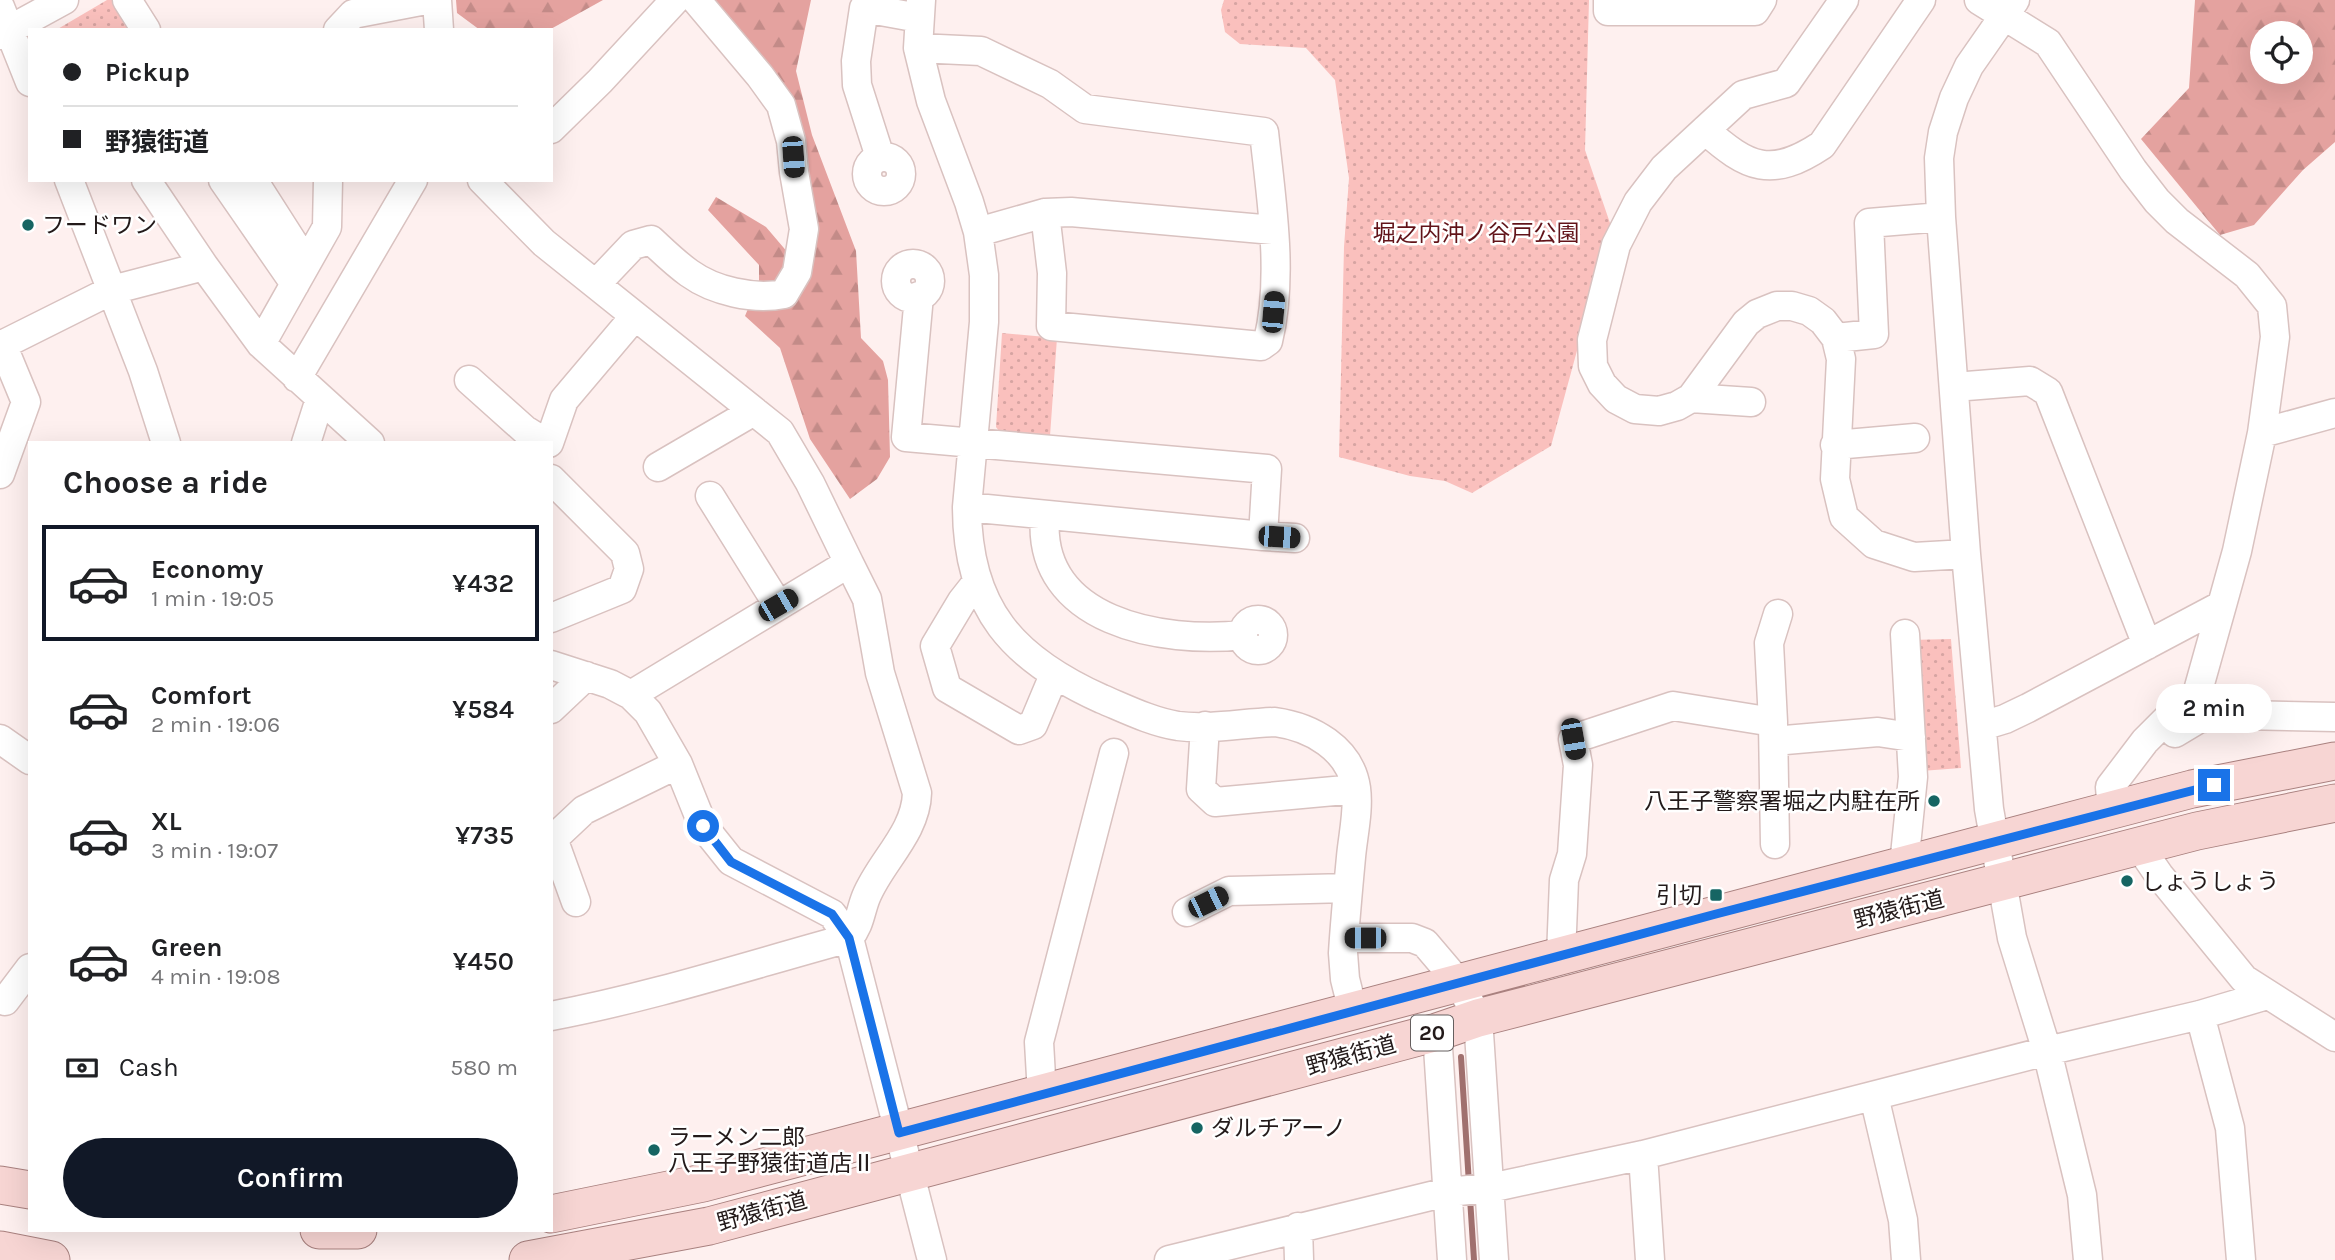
<!DOCTYPE html>
<meta charset="utf-8">
<style>
:root{--surface:#fff;--page:#f2f2f2;--text:#202124;--muted:#757577;--line:#e0e0e0;--accent:#111827}
body{margin:0;font-family:Karla,"Noto Sans JP",sans-serif;background:var(--page);color:var(--text);height:100vh;display:flex;flex-direction:column;font-size:26px;white-space:nowrap}
*{box-sizing:border-box;margin:0}
p{font-size:23px;color:var(--muted)}
.icon{flex:none;width:38px;height:38px;fill:none;stroke:currentColor;stroke-width:2;stroke-linecap:round;stroke-linejoin:round}
.map{position:relative;flex:1;overflow:hidden}
.drawer{position:absolute;left:28px;top:441px;width:525px;height:791px;display:flex;flex-direction:column;background:var(--surface);border-radius:0px;box-shadow:0 7px 28px #0002}
.drawer>*{flex:none}
.guide{position:absolute;left:28px;top:28px;width:525px;height:154px;border-radius:0px;box-shadow:0 7px 28px #0002;display:grid;align-content:center;height:154px;padding:0 35px;background:var(--surface)}
.controls{position:absolute;left:2250px;top:21px;display:grid;gap:14px}
.controls a{display:grid;place-items:center;width:63px;height:63px;border-radius:50%;background:var(--surface);box-shadow:0 7px 28px #0002;font-size:35px}
.end{position:absolute;width:32px;height:32px;margin:-16px;border:9px solid #1a73e8;background:#fff;box-shadow:0 0 0 4px #fff}
.from{border-radius:50%}
.bubble{position:absolute;height:49px;border-radius:24px;background:var(--surface);box-shadow:0 7px 28px #0002;font-size:23px;font-weight:600;line-height:49px;text-align:center}
.car{position:absolute;width:21px;height:42px;margin:-21px -10px;border-radius:9px;box-shadow:0 0 5px 2px #0007;background:linear-gradient(#222 24%,#8ab4d8 0 40%,#222 0 76%,#8ab4d8 0 86%,#222 0)}
.guide b{display:flex;align-items:center;gap:24px;height:66px;font-size:26px}
.guide b+b{border-top:2px solid var(--line)}
.guide i{width:18px;height:18px;background:var(--text)}
ul{padding:0;list-style:none}
li{display:flex;align-items:center;gap:21px;height:116px;margin:0 14px 10px;padding:0 21px;border:4px solid transparent;border-radius:0px}
li div{flex:1}
li b{display:block;font-size:26px}
li em{font-style:normal;font-weight:600}
li.on{border-color:var(--accent)}
li>.icon{width:63px;height:63px;stroke-width:1.5}
h2{padding:0 35px;font-size:32px;line-height:84px}
.pay{display:flex;align-items:center;gap:18px;height:77px;padding:0 35px;font-size:26px}
.pay p{margin-inline-start:auto}
.cta{display:flex;gap:14px;margin-top:auto;padding:14px 35px}
.cta a{flex:1;height:80px;border-radius:42px;background:var(--accent);color:#fff;font-size:28px;font-weight:600;line-height:80px;text-align:center}
.map>svg:first-child{display:block}
</style>
<div class="map">
<svg width="2335" height="1260" viewBox="0 0 2335 1260">
<defs>
<pattern id="forest-firs" width="22" height="20" patternUnits="userSpaceOnUse" patternTransform="scale(1.75)"><rect width="22" height="20" fill="#e4a29f"/><path d="M5 1l3.5 6h-7zM16 11l3.5 6h-7z" fill="#c38b88"/></pattern>
<pattern id="park-dots" width="8" height="8" patternUnits="userSpaceOnUse" patternTransform="scale(1.75)"><rect width="8" height="8" fill="#fac0bd"/><path d="M2 2h.1M6 6h.1" fill="none" stroke="#d6a4a2" stroke-width="1.8" stroke-linecap="round"/></pattern>
</defs>
<rect width="100%" height="100%" fill="#fef0ef"/>
<path fill="url(#forest-firs)" fill-rule="evenodd" d="M456,0h147l-54,30h-69l-23,-17z
M708,0h103l-15,71 16,64 44,116 5,87 22,23 5,19 2,77 -13,22 -27,20 -40,-60 -30,-91 -35,-32 14,-34v-17l-51,-55 8,-13 50,30 23,27 11,-111z
M2195,0h140v142l-32,28 -49,55 -34,10 -79,-96 48,-51zM2301,33v39h-38v-39z"/>
<path fill="url(#park-dots)" d="M107,0h5l17,26 -5,4h-68z
M1224,0h365l-4,150 26,76 -60,220 -79,47 -27,-12 -35,-5 -71,-19 5,-210 5,-69 -14,-98 -29,-32 -66,-4 -15,-12 -4,-22z
M1002,333l55,5 -7,98 -51,-5 -3,-4z
M1951,639l10,129 -40,3 -12,-131z"/>
<g fill="none" stroke-linecap="round" stroke-linejoin="round">
<path stroke="#a0706e" stroke-width="6" d="M1461,1057l8,127
M1470,1198l4,62"/>
<g stroke="#d9c2c0" stroke-width="31">
<path id="minor" d="M127,0l19,30
M437,0l2,30
M921,0l-3,48 13,53 38,101 9,30 6,43v47l-17,185c0,102 46,152 135,192 24,10 50,23 76,27 31,4 65,-3 97,-4 36,5 75,26 81,66 3,22 -3,47 -5,69 -3,32 -6,64 -8,96l2,26 8,32
M1608,0v11h147l7,-11
M1844,0l-58,83 -43,12 -79,73 -26,34 -22,43 -24,95 1,26 9,18 14,15 19,10 24,2 18,-5 14,-8 55,-75 11,-9 20,-8h15l17,5 14,10 13,17 5,21 -6,120 9,38 30,27 40,13 52,-3
M1979,0l69,43 85,127 24,31 20,20 70,54 25,31 3,31 -13,96 -25,118 -15,54
M2015,0l-46,66 -15,32 -11,34 -4,26 2,59 25,337 23,255 23,129 35,113 35,144 6,65
M0,7l30,75
M338,30l15,-16 73,-14
M0,35l64,-35
M918,48l63,3 69,33 35,25 179,23c7,66 20,144 4,209l-7,5 -210,-20 1,-53 -7,-60 -67,19
M551,129l49,-48 75,-81
M1705,130c43,38 66,49 117,15l99,-145
M880,157l-23,-72 -1,-24 8,-53 55,10
M867 174a17 17 0 1 1 34 0a17 17 0 1 1-34 0Z
M69,180l74,191 23,72
M146,180l58,86
M223,180l72,104
M253,180l53,83
M482,180l62,63 236,189 30,51 39,80 -218,132
M1045,213l26,-1 203,18
M896 281a17 17 0 1 1 34 0a17 17 0 1 1-34 0Z
M596,284l37,-39 18,-5c12,11 24,23 38,33 25,18 64,27 95,21l13,-22 7,-43 -10,-57 -3,-31 -10,-36 -21,-29 -64,-76
M919,296l-13,141 361,32 -4,67 -296,-29
M1836,338l38,-4 -5,-111 72,-6
M261,344l66,-117 1,-47
M0,346l112,-56 92,-24 57,78 109,99
M297,378l116,-198
M469,380l56,50 21,13
M1954,387l76,-6 18,11 99,253
M1691,398l60,4
M2262,433l73,-20
M306,443l14,-44
M549,443l15,-43 71,-84
M1835,445l80,-7
M658,467l96,-56
M0,474l26,-72 -24,-58
M551,479l74,74 4,16 -7,20 -71,29
M710,496l68,109
M1045,516c-9,106 118,128 198,119
M1263,536l32,2
M977,582l-15,19 -27,45 12,42 72,42 14,-5 21,-50
M1243 635a15 15 0 1 1 30 0a15 15 0 1 1-30 0Z
M551,665l59,19 21,11 17,17 30,52 25,62 28,35 101,53 17,24 83,322
M551,709l35,-33
M1773,724l2,120
M1205,726l-4,63 14,13 141,-13
M1982,726l23,-7 23,-11 194,-103 -28,100 -21,8 -28,28 -35,46 2,23
M2175,733l25,-15 40,-3 95,2
M0,739l30,21
M1774,741l104,-9 33,5
M551,841l33,-31 94,-46
M554,841l22,61
M2139,846l20,29 85,104 91,58
M1904,865l9,-88 -8,-143
M1187,912l42,-21 119,-3
M1344,938h68l13,5 34,40 19,35 16,242
M1561,956l3,-76 8,-26 6,-89 -5,-26 100,-33 100,16 -4,-79 9,-29
M5,1001l25,-33
M2200,1015l30,113 11,132
M551,1016c101,-19 199,-51 298,-78 11,-13 11,-26 17,-41 14,-35 50,-64 51,-104l-37,-120 -13,-74 -18,-36
M1437,1032l15,228
M1042,1094l-3,-52 75,-289
M1874,1096l29,124 3,40
M1643,1155l7,105
M1298,1227l1,33
M1169,1260l278,-68 43,-4 153,-33 404,-104 153,-36 67,-20"/>
</g>
<g stroke="#a9817f" stroke-width="39">
<path id="major" d="M0,1185l30,5
M551,1214l152,-31 1409,-373 80,-21 143,-28
M319,1230h39
M0,1250l51,10
M528,1260l181,-34 728,-194 41,-14 719,-187 138,-28"/>
</g>
<use href="#minor" stroke="#fff" stroke-width="28"/>
<use href="#major" stroke="#f7d5d3" stroke-width="37"/>
</g>
<g fill="none" stroke-linecap="round" stroke-linejoin="round">
<path stroke="#1a73e8" stroke-width="9" d="M703,826l28,36 101,52 17,24 50,195 817,-219 498,-129"/>
</g>
<g fill="#166563" stroke="#fff" stroke-width="2.5">
<circle cx="28" cy="225" r="7"/>
<circle cx="1934" cy="801" r="7"/>
<circle cx="2127" cy="881" r="7"/>
<rect x="1709" y="888" width="14" height="14" rx="3.5"/>
<circle cx="1197" cy="1128" r="7"/>
<circle cx="654" cy="1150" r="7"/>
</g>
<g text-anchor="middle" stroke-width="5" stroke-linejoin="round" paint-order="stroke">
<rect fill="#fff" stroke="#655f5f" stroke-width="2" x="1411" y="1015.5" width="42" height="35" rx="5"/>
<g font-size="21" font-weight="bold" fill="#231a1a">
<text x="1432" y="1040">20</text>
</g>
<g font-size="23" fill="#231a1a" stroke="#fff" text-anchor="start">
<text x="42" y="233">フードワン</text>
<text x="1920" y="809" text-anchor="end">八王子警察署堀之内駐在所</text>
<text x="2141" y="889">しょうしょう</text>
<text x="1702" y="903" text-anchor="end">引切</text>
<text x="1211" y="1136">ダルチアーノ</text>
<text x="668" y="1145">ラーメン二郎<tspan x="668" dy="26">八王子野猿街道店Ⅱ</tspan></text>
</g>
<g font-size="23" fill="#611319" stroke="#fff">
<text x="1476" y="241">堀之内沖ノ谷戸公園</text>
</g>
<g font-size="23" fill="#231a1a" stroke="#fff">
<text transform="translate(1899 909) rotate(-14)" y="8">野猿街道</text>
<text transform="translate(1351 1055) rotate(-15)" y="8">野猿街道</text>
<text transform="translate(762 1211) rotate(-15)" y="8">野猿街道</text>
</g>
</g>
</svg>
<div class="controls">
<a><svg class="icon" aria-label="locate" viewBox="0 0 24 24"><circle cx="12" cy="12" r="6"/><path d="M12 2v4M12 18v4M2 12h4M18 12h4"/></svg></a>
</div>
<i class="end from" style="left:703px;top:826px"></i>
<i class="end" style="left:2214px;top:785px"></i>
<div class="bubble" style="left:2156px;top:684px;width:116px">2 min</div>
<i class="car" style="left:793px;top:157px;rotate:176deg"></i>
<i class="car" style="left:1273px;top:312px;rotate:5deg"></i>
<i class="car" style="left:1279px;top:537px;rotate:94deg"></i>
<i class="car" style="left:778px;top:605px;rotate:60deg"></i>
<i class="car" style="left:1573px;top:739px;rotate:170deg"></i>
<i class="car" style="left:1208px;top:902px;rotate:64deg"></i>
<i class="car" style="left:1365px;top:938px;rotate:270deg"></i>
<div class="guide">
<b><i class="from"></i>Pickup</b>
<b><i></i>野猿街道</b>
</div>
<section class="drawer">
<h2>Choose a ride</h2>
<ul>
<li class="on"><svg class="icon" aria-label="car" viewBox="0 0 24 24"><path d="M5 17H2v-5l4-1 3-4h7l3 4 3 1v5h-3M9 17h6M6 11h13"/><circle cx="7" cy="17" r="2"/><circle cx="17" cy="17" r="2"/></svg><div><b>Economy</b><p>1 min · 19:05</p></div><em>¥432</em></li>
<li><svg class="icon" aria-label="car" viewBox="0 0 24 24"><path d="M5 17H2v-5l4-1 3-4h7l3 4 3 1v5h-3M9 17h6M6 11h13"/><circle cx="7" cy="17" r="2"/><circle cx="17" cy="17" r="2"/></svg><div><b>Comfort</b><p>2 min · 19:06</p></div><em>¥584</em></li>
<li><svg class="icon" aria-label="car" viewBox="0 0 24 24"><path d="M5 17H2v-5l4-1 3-4h7l3 4 3 1v5h-3M9 17h6M6 11h13"/><circle cx="7" cy="17" r="2"/><circle cx="17" cy="17" r="2"/></svg><div><b>XL</b><p>3 min · 19:07</p></div><em>¥735</em></li>
<li><svg class="icon" aria-label="car" viewBox="0 0 24 24"><path d="M5 17H2v-5l4-1 3-4h7l3 4 3 1v5h-3M9 17h6M6 11h13"/><circle cx="7" cy="17" r="2"/><circle cx="17" cy="17" r="2"/></svg><div><b>Green</b><p>4 min · 19:08</p></div><em>¥450</em></li>
</ul>
<div class="pay"><svg class="icon" aria-label="cash" viewBox="0 0 24 24"><path d="M3 7h18v10H3z"/><circle cx="12" cy="12" r="2"/></svg>Cash<p>580 m</p></div>
<div class="cta"><a>Confirm</a></div>
</section>
</div>
